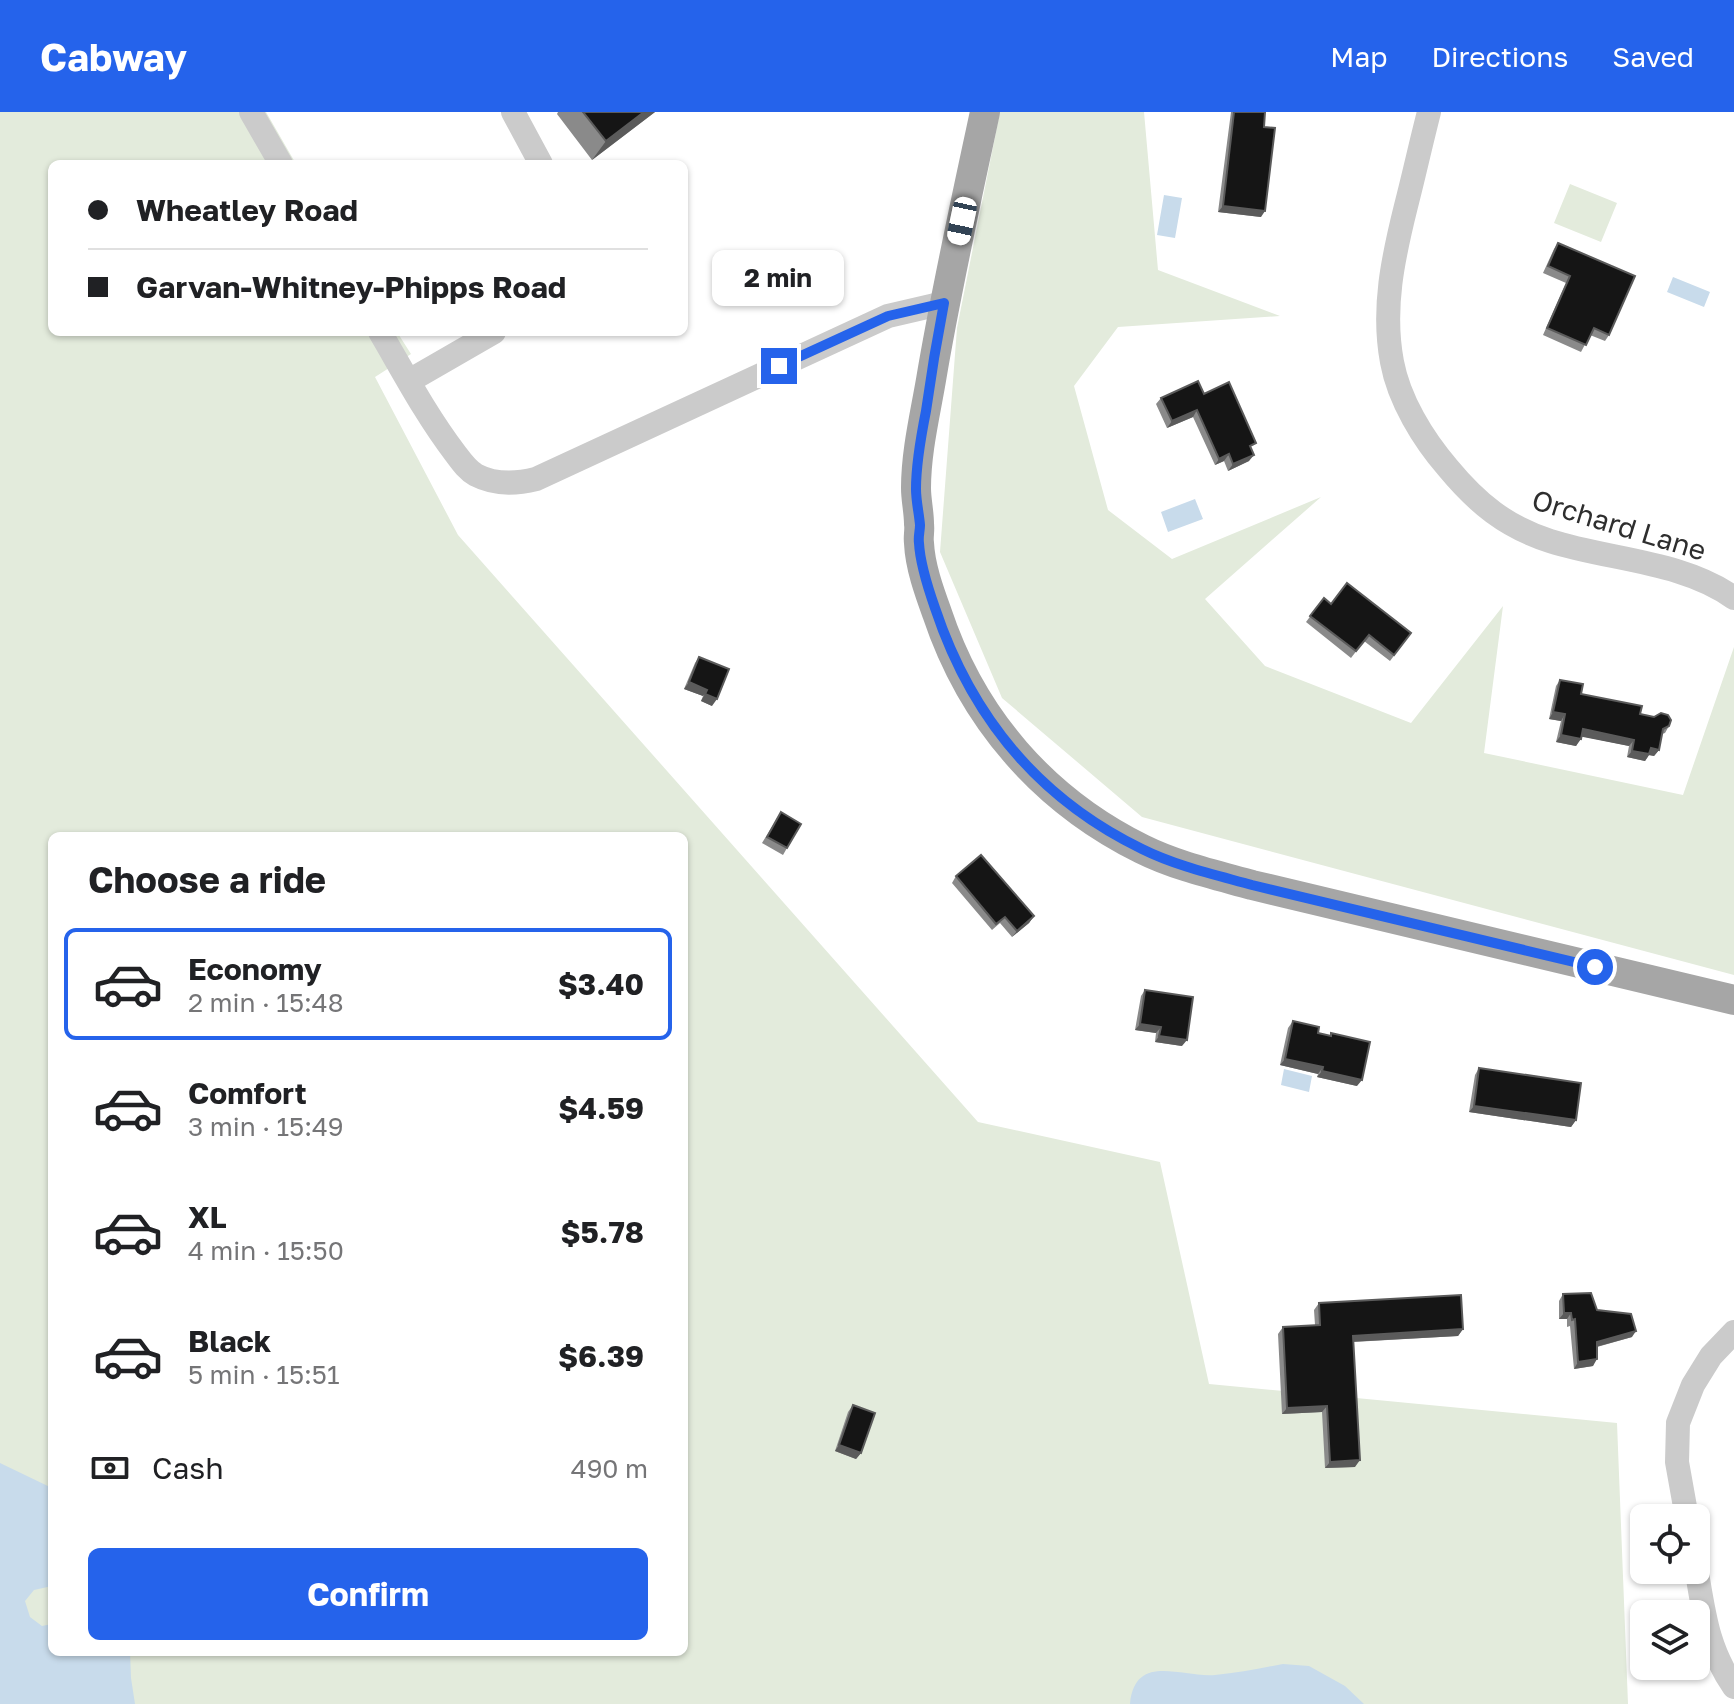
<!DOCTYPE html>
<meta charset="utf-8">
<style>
:root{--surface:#fff;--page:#f6f6f6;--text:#202124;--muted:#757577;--line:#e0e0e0;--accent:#2563eb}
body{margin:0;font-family:"Golos Text",sans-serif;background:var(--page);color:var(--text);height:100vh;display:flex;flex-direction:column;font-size:30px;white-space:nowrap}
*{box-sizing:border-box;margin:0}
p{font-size:26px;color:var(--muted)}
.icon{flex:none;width:44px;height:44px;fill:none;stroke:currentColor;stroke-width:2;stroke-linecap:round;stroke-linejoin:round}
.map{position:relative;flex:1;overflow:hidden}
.drawer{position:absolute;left:48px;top:720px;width:640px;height:824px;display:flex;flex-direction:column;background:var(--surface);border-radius:12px;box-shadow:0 2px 6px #0004}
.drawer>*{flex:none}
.guide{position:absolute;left:48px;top:48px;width:640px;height:176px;border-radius:12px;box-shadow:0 2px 6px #0004;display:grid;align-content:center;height:176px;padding:0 40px;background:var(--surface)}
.controls{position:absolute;left:1630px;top:1392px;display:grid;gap:16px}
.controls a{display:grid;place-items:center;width:80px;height:80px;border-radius:12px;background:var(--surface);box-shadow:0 2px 6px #0004;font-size:40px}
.end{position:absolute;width:36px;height:36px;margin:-18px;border:10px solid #2563eb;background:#fff;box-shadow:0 0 0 4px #fff}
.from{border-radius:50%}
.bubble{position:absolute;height:56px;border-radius:12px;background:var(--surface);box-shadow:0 2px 6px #0004;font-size:26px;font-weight:700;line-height:56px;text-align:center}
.car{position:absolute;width:24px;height:48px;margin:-24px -12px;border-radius:10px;box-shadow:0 0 6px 2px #0007;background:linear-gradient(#fff 24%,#345 0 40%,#fff 0 76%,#345 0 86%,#fff 0)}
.guide b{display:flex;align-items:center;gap:28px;height:76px;font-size:30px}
.guide b+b{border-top:2px solid var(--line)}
.guide i{width:20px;height:20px;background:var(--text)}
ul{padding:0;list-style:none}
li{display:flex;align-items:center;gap:24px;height:112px;margin:0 16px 12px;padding:0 24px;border:4px solid transparent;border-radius:12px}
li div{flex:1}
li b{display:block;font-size:30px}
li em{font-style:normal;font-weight:700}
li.selected{border-color:var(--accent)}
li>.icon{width:72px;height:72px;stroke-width:1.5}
h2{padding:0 40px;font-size:36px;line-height:96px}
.pay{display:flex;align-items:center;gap:20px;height:88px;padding:0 40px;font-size:30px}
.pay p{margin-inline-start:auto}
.cta{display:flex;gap:16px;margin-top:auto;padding:16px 40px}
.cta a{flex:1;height:92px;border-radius:12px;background:var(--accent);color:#fff;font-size:32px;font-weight:700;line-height:92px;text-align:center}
header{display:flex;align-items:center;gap:48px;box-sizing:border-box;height:112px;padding:0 40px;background:var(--accent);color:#fff}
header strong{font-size:38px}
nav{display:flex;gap:44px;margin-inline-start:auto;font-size:28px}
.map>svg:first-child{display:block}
</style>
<header>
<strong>Cabway</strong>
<nav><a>Map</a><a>Directions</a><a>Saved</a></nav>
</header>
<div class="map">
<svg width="1734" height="1592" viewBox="0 0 1734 1592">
<rect width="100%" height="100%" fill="#fff"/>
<path fill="#e3ebdc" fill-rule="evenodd" d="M0,0h266l30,52h-244v168h345l14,22 -36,23 83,158 520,587 182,40 49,222 408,39 11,281h-1628zM52,724h632v816h-632z
M1000,0h144l14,158 122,46 -162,11 -44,59 34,124 64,49 149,-62 -116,102 60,67 146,57 92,-117 -19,147 199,42 51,-148v328l-592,-158 -140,-119 -62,-146 17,-224z
M1570,72l47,19 -16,39 -47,-19z"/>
<path fill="#c8dbeb" d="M1164,83l18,3 -7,40 -18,-3z
M1673,165l37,15 -6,15 -37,-15z
M1195,387l8,20 -35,13 -7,-20z
M1284,957l28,7 -3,16 -28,-7z
M0,1351l52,25v98l-18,4 -9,11 5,16 12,9 10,-2v28h78l1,26 4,26h-135z
M1283,1552l26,2 36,20 19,18h-234c5,-52 52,-26 85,-29 23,-2 46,-7 68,-11z"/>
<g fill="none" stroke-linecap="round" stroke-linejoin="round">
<path stroke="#cbcbcb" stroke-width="24" d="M251,0l30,52
M513,0l28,52
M1429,0c-8,31 -15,63 -23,94 -13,52 -24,103 -14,156 7,38 31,77 56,106 29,35 58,59 102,73 59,19 133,20 184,57
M380,220c24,41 46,83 75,121 6,8 12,17 21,22 19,10 40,9 60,4l352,-163 56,-13
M409,269l85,-49
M1687,1406l-10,-56 1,-39 15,-38 18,-29 23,-24
M1696,1455c8,46 11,81 38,120"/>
<path stroke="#a6a6a6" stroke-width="30" d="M985,0c-19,89 -39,178 -54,268 -6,35 -15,72 -15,108 0,12 3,24 3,36 1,6 -1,13 0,19 1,23 10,48 18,70 35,105 106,187 205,236 34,17 74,26 110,36l482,115"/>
</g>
<path fill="#8a8a8a" d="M558,0h97l-63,48 -35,-46z
M1231,0h34l-1,15 -3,90 -43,-5z
M1558,131l51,92 -4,6 -15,-6 -9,17 -38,-17 23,-52 -23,-10 11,-24z
M1204,282l48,55 -3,12 -21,10 -4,-10 -9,4 -22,-48 -26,11 -11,-24 5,-6z
M1324,486l7,6 80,29 -21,28 -26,-20 -13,17 -45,-36z
M699,545l13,49 -11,-5 2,-5 -19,-7 11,-26z
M1560,568l21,14 59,20 29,12 -4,7 -3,1 -3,16 -5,6 -5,-1 -4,6 -18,-4 2,-11 -48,-10 -5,10 -20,-4 5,-21 -12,-2 7,-33z
M781,700l6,36 -4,7 -21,-12z
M956,764l78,40 -5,7 -17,14 -12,-14 -8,7 -40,-47z
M1145,878l37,56 -27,-4 1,-9 -21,-3 6,-34z
M1293,909l25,12 12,3 1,-3 26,53 -40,-9 1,-3 -38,-9 8,-37z
M1479,956l97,52 -5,7 -102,-15 6,-37z
M1563,1182l34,16 35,27 -35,10 -4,19 -19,3 -4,-43 -3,1v-8h-8v-18z
M1319,1191l144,26 -5,7 -105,6 2,125 -30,1 -3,-56 -40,2 -4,-80 5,-7 32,-2 -1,-15z
M853,1293l8,48 -5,6 -21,-8 13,-39z"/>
<path fill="#5b5b5b" d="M644,0h11l-63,48 14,-19z
M1223,94l42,5 -4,6 -43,-5z
M1197,298l-4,7 -26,11 5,-7z
M1229,342l-5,7 -9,4 4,-6z
M1254,343l-5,6 -21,10 5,-7z
M689,570l18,8 -4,6 -19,-7z
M705,582l12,5 -5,7 -11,-5z
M1553,600l12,2 -4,7 -12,-2z
M1583,617l51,11 -5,6 -51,-10z
M1561,623l20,4 -5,7 -20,-4z
M1651,636l8,2 -5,6 -5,-1 -4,6 -18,-4 5,-6z
M1034,804l-5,7 -17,14 5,-6z
M1140,912l21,3 -5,6 -21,-3z
M1159,924l28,4 -5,6 -27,-4z
M1285,947l38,8 -5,7 -38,-9z
M1322,959l40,9 -5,6 -40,-9z
M1474,994l102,14 -5,7 -102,-15z
M1564,1201h7l-4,6h-8z
M1463,1217l-5,7 -110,6 5,-6z
M1636,1219l-4,6 -40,11 5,-6z
M1597,1247l-4,7 -19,3 4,-7z
M1327,1294l-5,6 -40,2 5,-6z
M839,1333l22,8 -5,6 -21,-8z
M1360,1348l-5,7 -30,1 5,-6z"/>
<path fill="#151515" stroke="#5b5b5b" stroke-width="2" d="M583,0h61l-38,29z
M1234,0h31l-1,15 11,1 -10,83 -42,-5z
M1558,131l77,33 -26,59 -15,-7 -8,17 -39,-17 23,-52 -22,-10z
M1198,269l6,13 25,-12 27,61 -6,3 4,9 -21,9 -4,-10 -10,5 -22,-49 -25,11 -11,-23z
M1347,471l64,50 -17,22 -25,-20 -13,16 -46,-35 14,-18 7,6z
M699,545l30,12 -12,30 -12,-5 2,-4 -18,-8z
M1560,568l23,4 -2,10 61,12 -2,8 14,3 7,-4 7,2 3,5 -2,6 -6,3 -4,21 -8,-2 -2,6 -17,-3 2,-11 -51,-11 -2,10 -20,-4 4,-21 -12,-2z
M781,700l20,12 -14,24 -20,-11z
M981,743l53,61 -17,15 -12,-14 -9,7 -40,-48z
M1145,878l48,7 -6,43 -28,-4 2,-9 -21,-3z
M1293,909l26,6 -1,6 13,3v-3l39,9 -8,38 -40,-9 1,-4 -38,-8z
M1479,956l102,15 -5,37 -102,-14z
M1591,1181l6,17 34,4 5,17 -39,11v17l-19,3 -3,-43 -3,1 -1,-7h-7l-1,-19z
M1461,1183l2,34 -110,7 7,124 -30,2 -3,-56 -40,2 -4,-81 37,-2 -1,-22z
M853,1293l22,8 -14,40 -22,-8z"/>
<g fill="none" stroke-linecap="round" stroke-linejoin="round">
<path stroke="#2563eb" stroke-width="10" d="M779,254l109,-50 56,-13c-7,36 -13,72 -18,108 -5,25 -10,52 -10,78 0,12 3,24 4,36 0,6 -2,12 -1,18 1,21 9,45 16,65 36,108 104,191 207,241 34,17 74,26 110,36l343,82"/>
</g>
<g text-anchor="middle" stroke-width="8" stroke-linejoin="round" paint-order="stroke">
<g font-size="28" fill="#2e2e2e" stroke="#fff">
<text transform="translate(1619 413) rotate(17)" y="10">Orchard Lane</text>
</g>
</g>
</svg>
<div class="controls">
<a><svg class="icon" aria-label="locate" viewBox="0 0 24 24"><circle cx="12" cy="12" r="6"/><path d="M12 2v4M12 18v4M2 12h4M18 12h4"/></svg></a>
<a><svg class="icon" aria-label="layers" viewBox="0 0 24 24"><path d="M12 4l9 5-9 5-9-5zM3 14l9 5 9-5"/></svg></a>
</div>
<i class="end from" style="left:1595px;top:855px"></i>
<i class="end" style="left:779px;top:254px"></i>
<div class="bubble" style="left:712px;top:138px;width:132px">2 min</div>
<i class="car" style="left:962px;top:109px;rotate:192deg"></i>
<div class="guide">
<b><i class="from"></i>Wheatley Road</b>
<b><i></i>Garvan-Whitney-Phipps Road</b>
</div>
<section class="drawer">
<h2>Choose a ride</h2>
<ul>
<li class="selected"><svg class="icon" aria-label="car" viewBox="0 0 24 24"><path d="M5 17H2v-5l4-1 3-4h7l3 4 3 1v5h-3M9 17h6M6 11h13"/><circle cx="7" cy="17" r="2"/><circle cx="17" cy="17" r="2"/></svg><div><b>Economy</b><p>2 min · 15:48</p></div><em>$3.40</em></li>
<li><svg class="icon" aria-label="car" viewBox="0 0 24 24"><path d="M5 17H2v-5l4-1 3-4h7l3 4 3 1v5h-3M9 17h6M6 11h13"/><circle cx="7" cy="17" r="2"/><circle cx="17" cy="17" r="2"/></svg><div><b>Comfort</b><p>3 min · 15:49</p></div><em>$4.59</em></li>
<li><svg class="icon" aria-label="car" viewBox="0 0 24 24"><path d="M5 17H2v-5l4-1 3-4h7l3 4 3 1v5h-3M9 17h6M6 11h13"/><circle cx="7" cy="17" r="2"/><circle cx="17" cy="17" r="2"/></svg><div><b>XL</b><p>4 min · 15:50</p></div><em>$5.78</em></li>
<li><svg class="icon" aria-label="car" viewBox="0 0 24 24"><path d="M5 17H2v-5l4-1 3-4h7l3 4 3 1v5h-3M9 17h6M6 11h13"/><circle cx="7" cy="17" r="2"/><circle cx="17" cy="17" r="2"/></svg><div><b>Black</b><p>5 min · 15:51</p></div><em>$6.39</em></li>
</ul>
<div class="pay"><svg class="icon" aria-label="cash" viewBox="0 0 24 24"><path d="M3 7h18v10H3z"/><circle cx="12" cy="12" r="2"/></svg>Cash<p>490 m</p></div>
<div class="cta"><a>Confirm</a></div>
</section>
</div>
